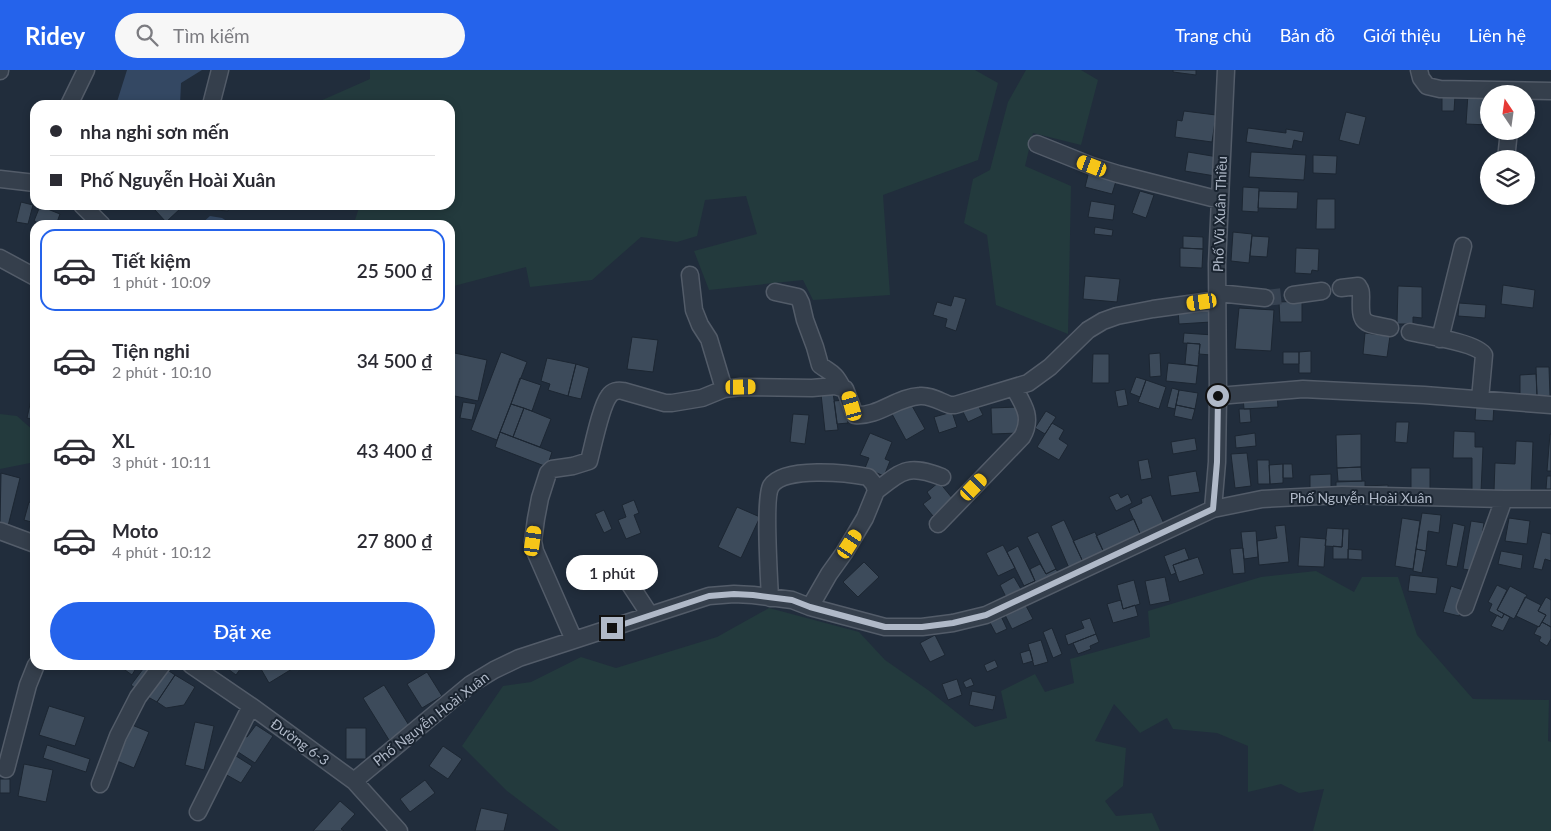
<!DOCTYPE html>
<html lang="vi">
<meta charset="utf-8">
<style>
:root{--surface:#fff;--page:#f7f7f7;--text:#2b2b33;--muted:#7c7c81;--line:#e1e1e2;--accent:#2563eb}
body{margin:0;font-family:Lato,sans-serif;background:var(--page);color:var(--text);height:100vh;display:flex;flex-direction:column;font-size:19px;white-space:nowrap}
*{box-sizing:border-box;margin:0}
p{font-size:16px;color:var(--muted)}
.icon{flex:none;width:28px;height:28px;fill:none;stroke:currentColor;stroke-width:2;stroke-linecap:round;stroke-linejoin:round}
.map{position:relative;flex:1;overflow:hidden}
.side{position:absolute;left:30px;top:150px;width:425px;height:450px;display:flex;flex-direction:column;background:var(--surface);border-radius:15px;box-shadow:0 2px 8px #0003}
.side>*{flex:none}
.banner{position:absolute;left:30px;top:30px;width:425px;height:110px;border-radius:15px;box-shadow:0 2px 8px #0003;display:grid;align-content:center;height:110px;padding:0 20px;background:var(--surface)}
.needle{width:32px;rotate:347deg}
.buttons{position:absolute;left:1480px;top:15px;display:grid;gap:10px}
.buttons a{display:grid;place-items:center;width:55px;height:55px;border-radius:50%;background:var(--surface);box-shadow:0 2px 8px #0003;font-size:25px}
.end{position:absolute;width:22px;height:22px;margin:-11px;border:6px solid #b0b9c8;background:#111;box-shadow:0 0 0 2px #111}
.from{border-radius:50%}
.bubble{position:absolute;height:35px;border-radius:18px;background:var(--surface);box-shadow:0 2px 8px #0003;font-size:16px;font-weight:600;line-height:35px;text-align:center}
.car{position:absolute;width:15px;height:30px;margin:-15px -8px;border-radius:6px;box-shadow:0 0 4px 1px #0007;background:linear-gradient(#f5c518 24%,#345 0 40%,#f5c518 0 76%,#345 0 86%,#f5c518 0)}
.banner b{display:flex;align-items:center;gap:18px;height:48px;font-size:19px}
.banner b+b{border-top:1px solid var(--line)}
.banner i{width:12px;height:12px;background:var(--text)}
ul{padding:9px 0 0;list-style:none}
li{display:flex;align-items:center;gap:15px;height:82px;margin:0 10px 8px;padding:0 10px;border:2px solid transparent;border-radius:15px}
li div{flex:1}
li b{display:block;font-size:19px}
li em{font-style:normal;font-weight:600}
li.current{border-color:var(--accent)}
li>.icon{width:45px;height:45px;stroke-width:1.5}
.cta{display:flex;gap:10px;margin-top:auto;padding:10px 20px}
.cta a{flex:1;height:58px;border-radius:30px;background:var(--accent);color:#fff;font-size:20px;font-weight:600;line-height:58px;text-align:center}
header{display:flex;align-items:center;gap:30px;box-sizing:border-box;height:70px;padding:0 25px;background:var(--accent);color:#fff}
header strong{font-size:24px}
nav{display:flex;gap:28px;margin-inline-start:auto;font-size:18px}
.search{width:350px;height:45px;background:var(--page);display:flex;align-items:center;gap:12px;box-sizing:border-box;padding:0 18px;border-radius:28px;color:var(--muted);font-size:19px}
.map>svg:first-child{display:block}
</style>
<header>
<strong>Ridey</strong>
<div class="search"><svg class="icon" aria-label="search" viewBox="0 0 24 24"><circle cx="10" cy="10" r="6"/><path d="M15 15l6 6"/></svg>Tìm kiếm</div>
<nav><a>Trang chủ</a><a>Bản đồ</a><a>Giới thiệu</a><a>Liên hệ</a></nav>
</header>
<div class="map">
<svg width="1551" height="761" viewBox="0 0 1551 761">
<rect width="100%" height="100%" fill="#212d3c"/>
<path fill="#233a3d" d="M370,0h605l23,13 -20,77 -95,35 7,100 -77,5 -10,-20 -94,10 -15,-39 63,-17 -11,-38 -41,4 -8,36 -20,6 -36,-5 -49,43 -62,7 -4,-20 -76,20v-62h-108l13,-5 5,-15h90v-100h-139l59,-26z
M1026,0h55l17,10 -17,65 -48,-12 -8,33 46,20 -3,148 -72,-29 -9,-70 -23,-12 9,-44 17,-9 18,-68z
M0,344l17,2 18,16v30l-35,7z
M1316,501l38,21 8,-15h36l19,58 56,64 76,1 -1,41 3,1v89h-238l11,-42 -25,4 -18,-9 -33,8v-46l-31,-13 -44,-4 -6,-11 -27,15 -26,-29 -19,37 31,7 -3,38 -18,15 11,15 36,-3 8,18h-600l-53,-40 -45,-45 41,-60 28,-4 50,-25 35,11 101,-31 52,-29 90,24 26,28 43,30 47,37 32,-9 -6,-27 34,-17 10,18 29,-9 -4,-24 80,-22 -2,-26 113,-34z"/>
<path fill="#344863" d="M127,0h75l-21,13 -1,22h-64z
M210,146l12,2 8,5v2h-30z"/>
<path fill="#3d4b5b" stroke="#1c2632" d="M1173,0h23v5l-23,-3z
M1468,24l21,2v29l-23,-1z
M1442,26h13l-1,15h-12z
M1184,41l32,4 -4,27 -37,-5 2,-17 5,1z
M1346,42l20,5 -7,28 -20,-5z
M1248,58l38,5v-4l18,3 -2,10 -8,-2 -2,9 -46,-7z
M1188,82l30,5 -3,19 -30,-5z
M1251,82l55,3 -2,25 -55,-3z
M1313,85l24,1 -1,18 -23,-1z
M1089,101l28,7 -5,16 -27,-7z
M1243,117l16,1 -1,24 -16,-1z
M1140,121l14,4 -8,23 -14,-5z
M1259,121l39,1 -1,17 -39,-1z
M1317,129h18v30h-19z
M1091,131l24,4 -2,15 -25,-3z
M21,132l12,3 -5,19 -12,-2z
M160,135h18l3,3 -15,14 -11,-12z
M204,135h25l-1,6 -24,-2z
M40,136l20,8 -4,11h-13l-9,-4z
M1095,157l18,3 -1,6 -18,-2z
M1233,162l19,2 -3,29 -18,-2z
M1183,166l20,1v12l-20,-1z
M1252,166l17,1 -2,20 -17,-1z
M1180,178l23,1 -1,19 -22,-1z
M1296,178l23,1 -1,22 -6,-1 -1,4 -16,-1z
M1085,206l35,3 -3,23 -34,-3z
M1503,215l32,5 -2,18 -32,-4z
M1398,216l24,1v31l-9,-1v7h-16z
M954,226l12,3 -10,32 -11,-4 2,-8 -14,-4 4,-13 14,4z
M1302,231v21h-22l-1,-20z
M1459,233l27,2 -1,13 -27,-2z
M1210,237l1,15 -32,2 -1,-15z
M1239,238l35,2 -3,41 -36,-2z
M1184,263l29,2 -2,20 -12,-1 1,-10 -17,-1z
M1365,263l25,3 -3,21 -24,-3z
M632,267l26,3 -5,32 -26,-3z
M1187,273l13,1 -2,22 -13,-2z
M1311,281v22h-12v-21z
M450,282l37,8 -9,41 -28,-6z
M501,282l26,10 -30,78 -26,-10z
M1283,282h16v12h-16z
M1160,283l1,23 -11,1 -1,-23z
M1093,284h16v29h-17z
M547,288l29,6 -8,32 -20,-6 2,-6 -9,-3z
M1168,293l30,3 -2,18 -30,-3z
M576,294l13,4 -8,31 -13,-3z
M1536,297h13l1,29h-13z
M1536,304l1,22 -17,1v-22z
M1136,307l10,3 -6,17 -10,-4z
M520,308l21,7 -9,26 -21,-7z
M1146,310l20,7 -7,22 -21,-7z
M34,316h1v34l-8,-2z
M1172,318l7,2 -4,19 -8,-2z
M1125,319l3,16 -10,2 -3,-16z
M1179,320l19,3 -3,16 -19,-4z
M833,322l5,38 -13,1 -4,-37z
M1277,325l1,12 -34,2 -1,-12z
M845,330l3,23 -11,1 -3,-23z
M463,332l13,2 -4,16 -12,-2z
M977,333l6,12 -15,7 -6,-12z
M511,334l13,4 -11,29 -13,-5z
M911,334l14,25 -19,11 -14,-26z
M1476,334l18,1 -1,16 -18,-1z
M1176,335l19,4 -3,11 -18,-4z
M1018,337l1,26 -27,1 -1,-26z
M524,338l27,11 -11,28 -27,-10z
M1239,339h11l1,13 -11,1z
M1046,341l10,6 -11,17 -10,-6z
M952,342l5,15 -18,6 -5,-16z
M793,344l16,1 -4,29 -15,-2z
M1396,352h13l-2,21 -12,-1z
M1052,353l12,7 -5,9 9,6 -9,15 -22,-13z
M1454,361l21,1v15h8l-2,45h-9v-34h-19z
M500,362l52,20 -5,15 -52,-20z
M870,363l22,9 -7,17 5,2 -6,15 -19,-8 4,-10 -9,-3z
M1255,363l1,13 -20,2 -1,-12z
M1361,364v33l-24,1 -1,-33z
M1550,364h1v37h-4z
M1195,368l2,12 -24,4 -2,-12z
M1516,371l17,1 -2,51 -37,-2 1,-28 20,1z
M1247,383l4,33 -16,2 -4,-34z
M1148,389l4,19 -11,2 -3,-19z
M1257,390h12l1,24h-12z
M1283,394h9l1,14h-10z
M1283,394v19l-13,1 -1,-19z
M1361,397l1,14h-24l-1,-13z
M1411,398h19v23l-19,1z
M1196,401l4,21 -29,4 -3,-20z
M1,403l19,5 -12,48 -8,-2z
M1331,404v15l-21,1v-15z
M1547,406h4v13h-5z
M1365,411v5l23,-1v6l-52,2v-11z
M939,412l14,17 -20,17 -10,-12 8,-6 -4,-6z
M1118,423l3,5 7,-4 4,9 -16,8 -7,-14z
M1151,425l15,33 -24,10 -13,-29 13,-6 -1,-4z
M634,430l5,13 -5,2 7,18 -15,6 -8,-19 8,-3 -4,-12z
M29,432l6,2v19l-11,-3z
M737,437l23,10 -19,41 -23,-11z
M604,440l8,19 -8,4 -9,-19z
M1422,443l19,2 -2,18 -11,-2 -2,20 -10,-2z
M1402,448l18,3 -7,48 -18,-3z
M1509,448l21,3 -3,23 -22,-3z
M1134,449l8,19 -37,17 -9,-19z
M1064,450l19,42 -14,6 -18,-42z
M1471,451l13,2 -8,48 -13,-2z
M1453,453l12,3 -8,41 -11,-2z
M1285,455l4,37 -30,3 -2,-24 20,-3 -2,-12z
M1327,458l16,1 -1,18 -17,-1z
M1343,459h6l-1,30h-15v-13l9,1z
M1256,461l2,26 -14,2 -3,-27z
M1038,462l18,37 -10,5 -19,-37z
M1095,462l10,23 -21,9 -11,-23z
M1542,462l9,2v27l-6,-2 -3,11 -9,-2z
M1300,467l26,2 -2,28 -26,-1z
M1003,475l12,23 -17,8 -12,-23z
M1018,476l17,35 -11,5 -17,-34z
M1185,478l4,11 -16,6 3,8 -5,2 -7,-19z
M1243,478l2,25 -12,1 -3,-25z
M1348,479l14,1v10l-14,-1z
M1416,479l10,2 -4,22 -9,-2z
M1501,481l22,4 -2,14 -23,-5z
M1198,487l6,17 -25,8 -6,-17z
M864,492l15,15 -21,20 -15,-15z
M1040,494l6,10 10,-5 4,7 -33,16 -3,-6 11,-5 -5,-12z
M1410,505l28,3 -2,16 -28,-3z
M1014,507l7,12 -15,8 -6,-12z
M1165,507l5,24 -20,4 -5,-24z
M1134,510l6,24 -17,5 -6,-24z
M1497,515l10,5 -10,20 7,4 -2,4 -13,-7 3,-7 -4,-2z
M1451,516l15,5 -7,25 -16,-4z
M1510,516l17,9 -13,24 -17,-9z
M1525,527l16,8 -3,6 8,4 -7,12 -23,-11z
M1546,527l5,3v27l-9,-5 4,-7 -8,-4z
M1121,530l2,9 12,-4 3,11 -25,7 -6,-19z
M1024,532l9,17 -21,10 -8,-16z
M1000,544l7,15 -11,5 -8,-15z
M1504,544l6,3 -7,14 -12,-5 6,-11 5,3z
M1090,548l6,16 -28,11 -3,-10 19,-7 -3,-7z
M1542,552l9,5v12l-4,7 -8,-5 2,-4 -7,-3 4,-8 1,1z
M1052,558l10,26 -9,4 -10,-26z
M1096,564l3,8 -9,4 1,3 -13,5 -5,-11z
M935,565l10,20 -15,7 -10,-19z
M1041,570l7,22 -14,4 -6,-22z
M1030,580l3,11 -10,3 -3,-11z
M995,590l3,7 -11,5 -3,-7z
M118,595h20l-6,10z
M146,595h11l-18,26 -8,-6z
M230,595h13l-7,10 -8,-6z
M268,595h22l2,4 -23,14 -8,-14z
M166,599l9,6 -18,27 -9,-5z
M427,602l15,24 -20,12 -15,-24z
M175,605l20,12 -11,18 -18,3 -9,-6z
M971,608l3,7 -8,3 -3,-6z
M957,609l5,16 -14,5 -6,-16z
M384,615l26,42 -21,13 -26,-42z
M972,621l24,5 -3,14 -24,-5z
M49,636l36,11 -10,29 -36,-11z
M195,652l19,4 -10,44 -19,-5z
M132,655l17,7 -15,36 -17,-7z
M256,655l17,11 -18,27 -20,-13 10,-14 2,1z
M346,658h20v31h-20z
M47,675l43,14 -4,13 -43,-14z
M443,676l19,13 -14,20 -19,-13z
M236,686l16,10 -11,17 -16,-9z
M24,694l29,6 -7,32 -28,-6z
M0,709h10v14h-10z
M425,710l10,13 -25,19 -10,-13z
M340,731l15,13 -14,15 3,2h-31z
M481,738l27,6 -4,17h-29z"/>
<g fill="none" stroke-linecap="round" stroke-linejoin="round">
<path stroke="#364251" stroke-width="16" stroke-dasharray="16 8" stroke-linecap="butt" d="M1265,228l28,-3"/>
<g stroke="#535c69" stroke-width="19">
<path id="minor" d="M1419,0l2,8 6,8 13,3 111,2
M0,1v-1
M69,35l17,-35
M211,35l9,-35
M1037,74l55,22 26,8 102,26
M1506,89l3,-28
M0,109l35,4
M82,135l20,20
M0,188l35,19
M690,205l4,35 6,15 9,14 15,50
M1341,218l17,-2c3,4 3,6 3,11 -1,28 2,26 29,31
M775,222l23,5 3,6 4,17 10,27 5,18c12,9 14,7 22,22
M1218,223l47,5
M1293,225l29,-4
M1410,262c14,3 68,11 74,23l-4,44
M1440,269l23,-93
M1218,326l85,-7 121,6 127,10
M876,421c27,-21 32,-27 66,-14
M1213,439l4,-47 1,-66 -1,-132 9,-194
M938,454l84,-87c11,-19 2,-32 -8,-49
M0,461l35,13
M623,504l27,41
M770,528c-1,-19 -6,-101 1,-112 13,-20 77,-13 97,-9l6,7 2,7 -11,27 -21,35 -15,21 -19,33
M1465,537l39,-108
M574,570l-39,-89 -2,-10 3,-22 4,-21 8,-25 4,-4 21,-3 16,-5c4,-15 12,-55 20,-65 3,-5 9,-6 14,-5l42,12h7l30,-5 22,-9 17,-2 71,1 23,-2 10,3 10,26c23,2 42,-18 65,-19 10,-1 21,6 30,9h5l73,-22 22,-16 38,-37 15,-9 14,-5 36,-7 65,-9
M191,595l60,41 103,75 45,50
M6,699l22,-84 8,-20
M354,711l117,-97 23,-14 25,-12 190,-62 25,-2 19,1 39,5 18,7 75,20h37l31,-4 33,-8 227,-106 49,-10 80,-4 162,4h47
M100,714l18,-48 20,-39 24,-32
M198,742l53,-106"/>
</g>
<use href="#minor" stroke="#353f4c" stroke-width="16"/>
</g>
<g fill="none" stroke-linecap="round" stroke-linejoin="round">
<path stroke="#b0b9c8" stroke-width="6" d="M612,558l97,-32 25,-2 19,1 39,5 18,7 75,20h37l31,-4 33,-8 227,-106 4,-47 1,-66"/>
</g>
<g text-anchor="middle" stroke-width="4" stroke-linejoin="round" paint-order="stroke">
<g font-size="14" fill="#b0b9c8" stroke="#1a2430">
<text transform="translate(1220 144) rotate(-88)" y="5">Phố Vũ Xuân Thiều</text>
<text x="1361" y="433">Phố Nguyễn Hoài Xuân</text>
<text transform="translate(431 649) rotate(-38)" y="5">Phố Nguyễn Hoài Xuân</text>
<text transform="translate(300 672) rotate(36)" y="5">Đường 6-3</text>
</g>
</g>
</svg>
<div class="buttons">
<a><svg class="needle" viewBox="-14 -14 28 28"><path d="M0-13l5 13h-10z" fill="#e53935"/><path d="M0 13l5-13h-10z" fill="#7c7c81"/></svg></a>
<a><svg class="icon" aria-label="layers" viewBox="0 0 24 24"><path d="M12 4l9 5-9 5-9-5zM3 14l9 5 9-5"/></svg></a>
</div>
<i class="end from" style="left:1218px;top:326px"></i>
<i class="end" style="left:612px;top:558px"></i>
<div class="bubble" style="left:566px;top:485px;width:92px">1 phút</div>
<i class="car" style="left:1092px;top:96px;rotate:291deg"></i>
<i class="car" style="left:1202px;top:232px;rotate:262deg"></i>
<i class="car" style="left:741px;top:317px;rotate:89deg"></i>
<i class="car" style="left:852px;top:336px;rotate:344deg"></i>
<i class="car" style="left:974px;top:417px;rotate:44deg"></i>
<i class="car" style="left:533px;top:471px;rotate:8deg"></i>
<i class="car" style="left:850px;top:474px;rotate:33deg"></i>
<div class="banner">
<b><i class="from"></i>nha nghi sơn mến</b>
<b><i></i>Phố Nguyễn Hoài Xuân</b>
</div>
<section class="side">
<ul>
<li class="current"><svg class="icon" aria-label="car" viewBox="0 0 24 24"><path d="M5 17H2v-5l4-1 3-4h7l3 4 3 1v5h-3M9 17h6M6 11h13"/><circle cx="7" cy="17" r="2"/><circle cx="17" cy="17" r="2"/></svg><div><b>Tiết kiệm</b><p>1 phút · 10:09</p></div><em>25 500 ₫</em></li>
<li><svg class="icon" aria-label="car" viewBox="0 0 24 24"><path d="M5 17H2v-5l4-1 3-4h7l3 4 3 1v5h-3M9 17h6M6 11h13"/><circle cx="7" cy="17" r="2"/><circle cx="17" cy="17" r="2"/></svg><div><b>Tiện nghi</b><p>2 phút · 10:10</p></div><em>34 500 ₫</em></li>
<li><svg class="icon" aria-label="car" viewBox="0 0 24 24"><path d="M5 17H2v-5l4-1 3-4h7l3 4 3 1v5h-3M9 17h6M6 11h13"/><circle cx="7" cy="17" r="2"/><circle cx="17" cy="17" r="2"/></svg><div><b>XL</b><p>3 phút · 10:11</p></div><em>43 400 ₫</em></li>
<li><svg class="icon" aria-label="car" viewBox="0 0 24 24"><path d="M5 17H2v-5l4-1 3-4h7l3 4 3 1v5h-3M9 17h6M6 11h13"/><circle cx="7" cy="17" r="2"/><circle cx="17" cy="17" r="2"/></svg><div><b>Moto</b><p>4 phút · 10:12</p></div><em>27 800 ₫</em></li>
</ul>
<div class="cta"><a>Đặt xe</a></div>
</section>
</div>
